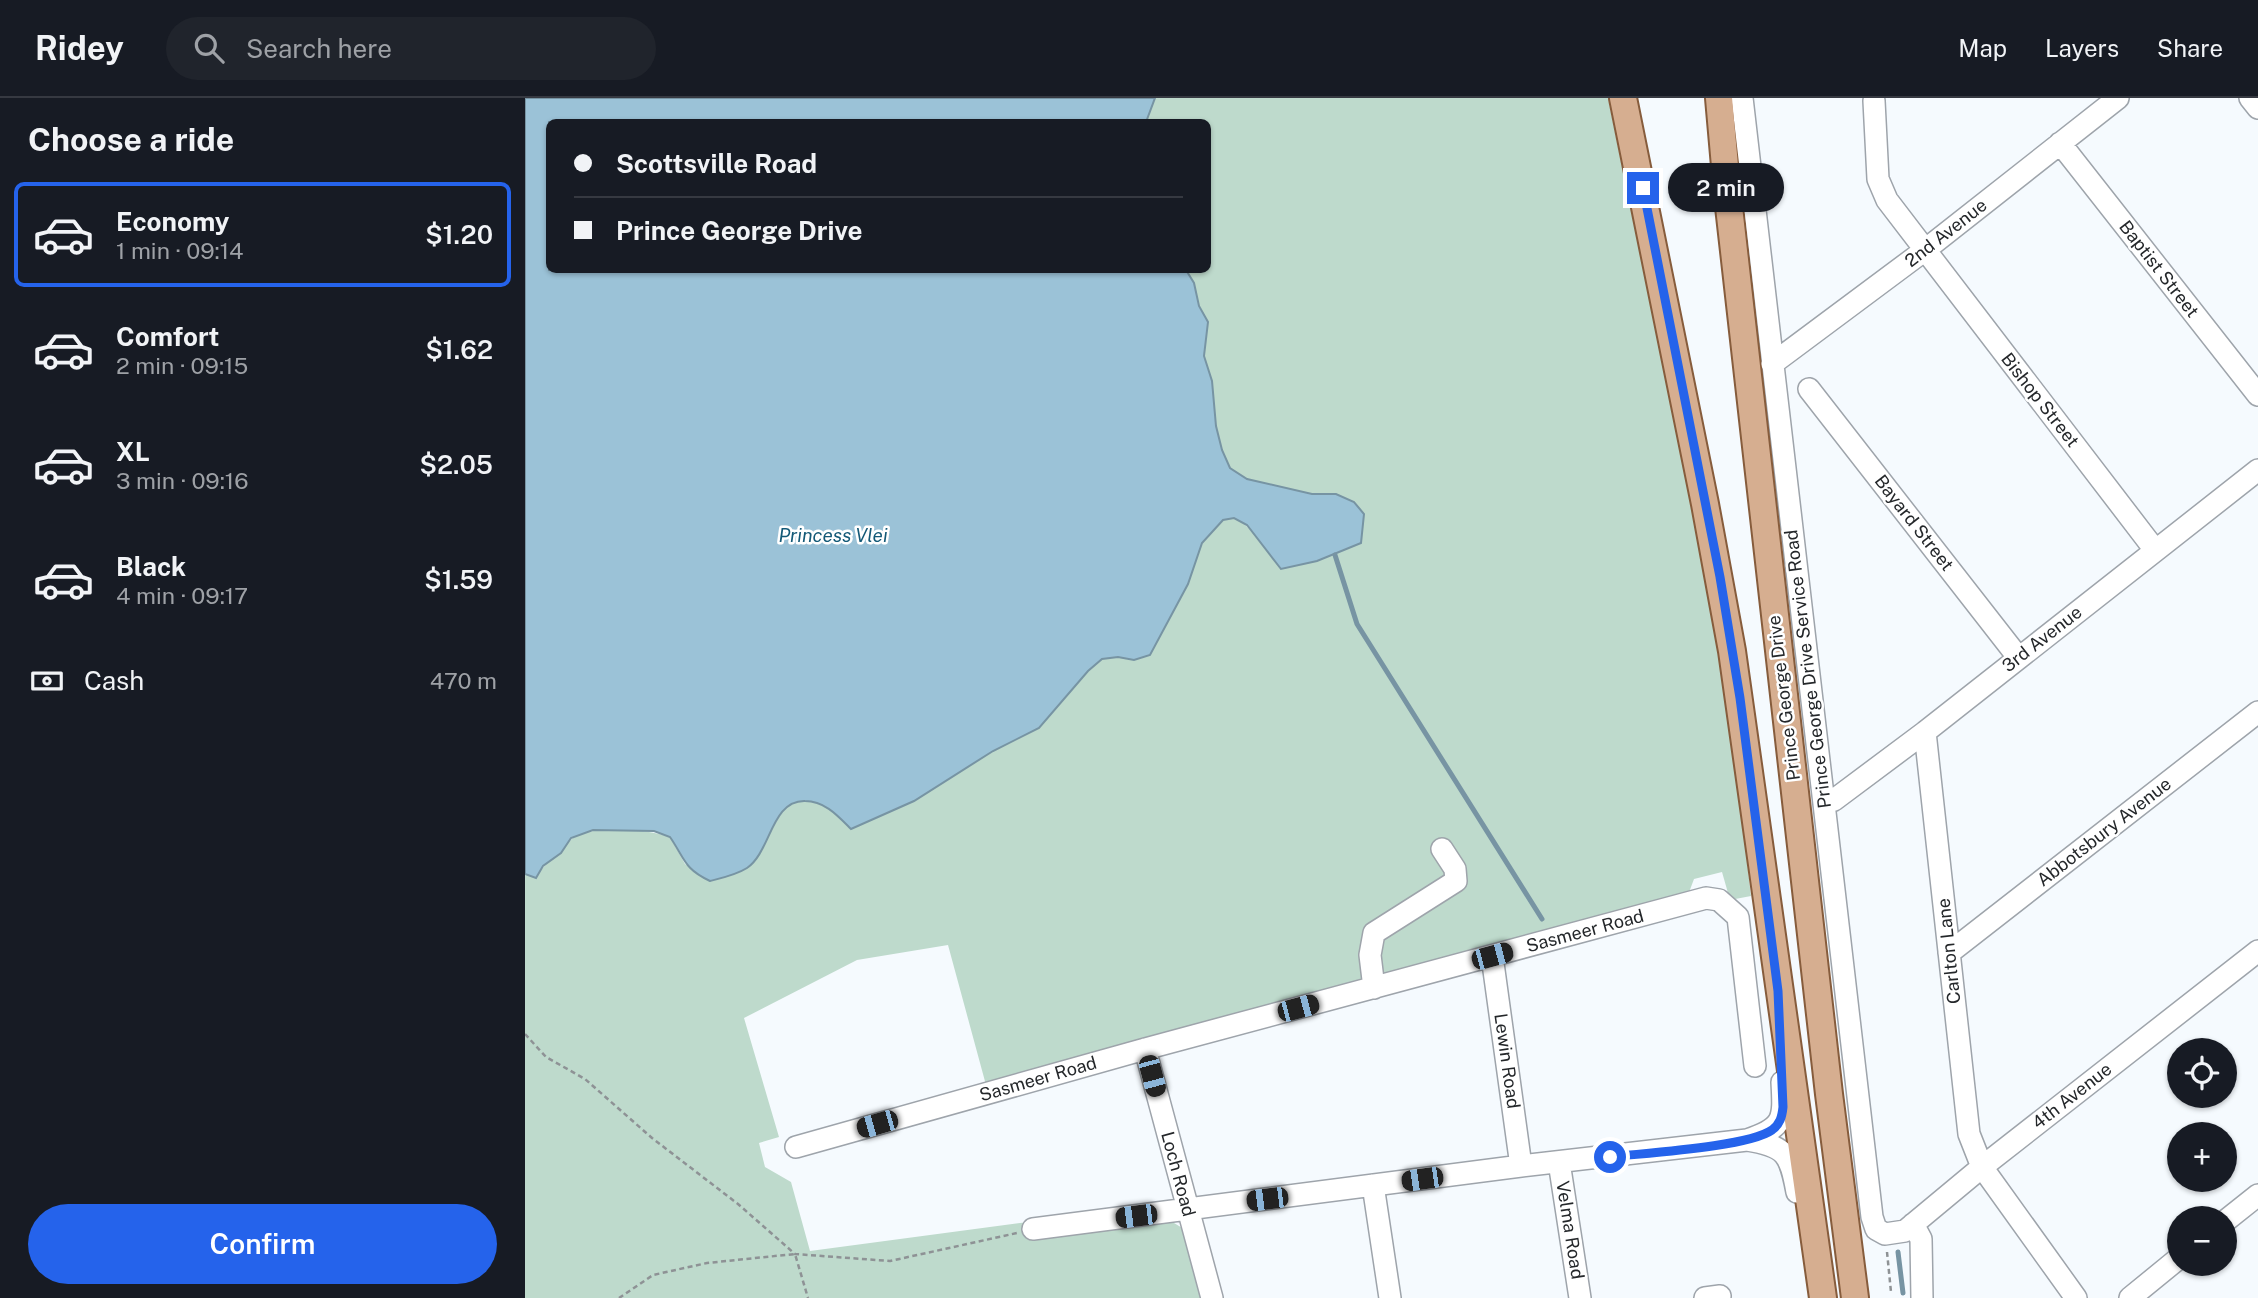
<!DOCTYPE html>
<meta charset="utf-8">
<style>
:root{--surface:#171b24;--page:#20242c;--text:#f1f3f6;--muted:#9ea1a6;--line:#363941;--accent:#2563eb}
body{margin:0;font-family:"Public Sans",sans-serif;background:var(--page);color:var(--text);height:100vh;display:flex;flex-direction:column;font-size:26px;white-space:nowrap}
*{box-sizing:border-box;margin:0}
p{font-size:23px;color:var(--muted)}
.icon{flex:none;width:38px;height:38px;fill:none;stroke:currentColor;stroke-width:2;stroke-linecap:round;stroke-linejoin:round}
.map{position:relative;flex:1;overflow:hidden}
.panel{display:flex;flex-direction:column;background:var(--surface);width:525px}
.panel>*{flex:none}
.guide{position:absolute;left:21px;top:21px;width:665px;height:154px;border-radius:10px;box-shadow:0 2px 5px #0004;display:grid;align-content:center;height:154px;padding:0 28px;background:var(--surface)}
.buttons{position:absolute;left:1642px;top:940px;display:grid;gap:14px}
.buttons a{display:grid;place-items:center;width:70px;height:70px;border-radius:50%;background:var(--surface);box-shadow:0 2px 5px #0004;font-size:35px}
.end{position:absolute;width:32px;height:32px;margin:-16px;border:9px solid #2563eb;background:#fff;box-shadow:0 0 0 4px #fff}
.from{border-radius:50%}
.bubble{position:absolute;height:49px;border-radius:24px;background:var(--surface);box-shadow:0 2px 5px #0004;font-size:23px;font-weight:600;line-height:49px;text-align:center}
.car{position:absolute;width:21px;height:42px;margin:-21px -10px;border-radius:9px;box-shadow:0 0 5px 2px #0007;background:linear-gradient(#222 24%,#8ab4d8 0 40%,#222 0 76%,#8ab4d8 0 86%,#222 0)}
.guide b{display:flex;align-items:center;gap:24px;height:66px;font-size:26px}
.guide b+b{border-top:2px solid var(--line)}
.guide i{width:18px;height:18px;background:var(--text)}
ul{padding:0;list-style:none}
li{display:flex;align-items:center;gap:21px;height:105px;margin:0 14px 10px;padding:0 14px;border:4px solid transparent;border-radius:10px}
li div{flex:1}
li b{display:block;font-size:26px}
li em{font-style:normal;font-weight:600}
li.active{border-color:var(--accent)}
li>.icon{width:63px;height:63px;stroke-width:1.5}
h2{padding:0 28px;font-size:32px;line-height:84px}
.pay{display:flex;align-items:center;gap:18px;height:77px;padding:0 28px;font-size:26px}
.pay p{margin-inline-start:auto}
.button{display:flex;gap:14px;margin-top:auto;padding:14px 28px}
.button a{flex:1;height:80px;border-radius:42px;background:var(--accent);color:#fff;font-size:28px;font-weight:600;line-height:80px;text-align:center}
header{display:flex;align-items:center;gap:42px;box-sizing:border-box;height:98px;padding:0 35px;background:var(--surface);border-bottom:2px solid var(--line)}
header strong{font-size:33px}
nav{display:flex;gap:38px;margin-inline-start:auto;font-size:24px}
.search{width:490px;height:63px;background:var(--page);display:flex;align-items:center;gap:18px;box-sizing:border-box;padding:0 24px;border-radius:38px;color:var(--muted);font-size:26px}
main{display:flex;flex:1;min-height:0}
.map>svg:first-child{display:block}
</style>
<header>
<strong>Ridey</strong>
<div class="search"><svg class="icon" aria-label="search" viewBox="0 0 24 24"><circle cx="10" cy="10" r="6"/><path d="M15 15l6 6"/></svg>Search here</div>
<nav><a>Map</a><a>Layers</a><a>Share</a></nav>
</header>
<main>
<section class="panel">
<h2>Choose a ride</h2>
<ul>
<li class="active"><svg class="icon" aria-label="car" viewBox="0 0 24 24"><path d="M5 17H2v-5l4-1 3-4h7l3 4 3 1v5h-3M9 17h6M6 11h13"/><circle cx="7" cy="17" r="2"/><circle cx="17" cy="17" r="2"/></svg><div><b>Economy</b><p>1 min · 09:14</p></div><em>$1.20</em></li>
<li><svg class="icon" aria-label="car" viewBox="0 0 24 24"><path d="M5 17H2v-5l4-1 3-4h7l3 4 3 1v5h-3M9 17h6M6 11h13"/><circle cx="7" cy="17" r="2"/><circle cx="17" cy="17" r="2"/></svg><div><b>Comfort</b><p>2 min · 09:15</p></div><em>$1.62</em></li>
<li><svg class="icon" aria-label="car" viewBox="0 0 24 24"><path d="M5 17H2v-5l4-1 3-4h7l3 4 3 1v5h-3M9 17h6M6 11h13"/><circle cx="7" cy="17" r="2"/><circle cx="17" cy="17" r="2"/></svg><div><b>XL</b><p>3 min · 09:16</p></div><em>$2.05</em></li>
<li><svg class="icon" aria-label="car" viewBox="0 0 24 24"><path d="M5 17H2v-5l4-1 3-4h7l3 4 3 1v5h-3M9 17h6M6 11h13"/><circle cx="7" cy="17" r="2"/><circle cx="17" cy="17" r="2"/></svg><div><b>Black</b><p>4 min · 09:17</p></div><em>$1.59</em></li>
</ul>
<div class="pay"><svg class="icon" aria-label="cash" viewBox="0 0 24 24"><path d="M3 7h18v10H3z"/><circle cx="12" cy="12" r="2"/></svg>Cash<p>470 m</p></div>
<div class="button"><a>Confirm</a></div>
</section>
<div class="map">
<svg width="1733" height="1200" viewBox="0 0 1733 1200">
<rect width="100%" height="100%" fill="#f5fafe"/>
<path fill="#bedacc" d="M630,0h453l97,474 27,159 19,165 -21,4 -8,-28 -28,7 -6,16 -702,190 -38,-140 -91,15 -113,58 35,119 -20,6 6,24 26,15 19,69 218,-29 141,-2 15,9 20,69h-679v-424l11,4c6,-11 12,-16 22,-24 6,-4 9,-12 15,-16 21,-14 75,-9 97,-1l15,27 25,17 37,-13 39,-62 15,-6 16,1 17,11 17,17 63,-28 79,-50 46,-23 49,-57 14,-12 16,-2 16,3 16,-5 38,-71 14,-41 21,-23 11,-2 7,3 18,17 58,23 44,-18 -25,-49h-24l-65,-15 -17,-11 -8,-18 -6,-24 -4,-45 -8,-26 4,-33 -9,-16 -5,-23 -8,-13h21v-148h-61z"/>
<path fill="#9bc2d7" stroke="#7794a3" stroke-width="2" d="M0,0h630l-9,24h-597v148h637l8,13 5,23 9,16 -4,34 8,25 4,45 6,24 8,18 17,11 65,15h24l18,8 10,12 -3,29 -44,18 -36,8 -34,-44 -13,-7 -11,2 -21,23 -14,41 -38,71 -16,5 -16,-3 -16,2 -14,12 -49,57 -46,23 -79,50 -63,28c-13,-13 -26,-28 -46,-28 -34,-1 -34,51 -58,67 -11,7 -25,10 -37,13 -26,-12 -25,-22 -40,-44l-16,-6 -61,-1 -22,8 -10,15 -18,13 -7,12 -11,-4z"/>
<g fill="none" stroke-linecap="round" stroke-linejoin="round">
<path stroke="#7794a3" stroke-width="5" d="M810,457l22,69 185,295
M1373,1154l5,41"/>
<g stroke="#9ea4ab" stroke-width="24">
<path id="minor" d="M1217,0l130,1119 4,12 9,5 20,-3 77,-64 276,-216
M1725,0l8,10
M1349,3l4,78 9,21 268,350
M1535,45l198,252
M1247,266l153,-114 193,-152
M1284,291l209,268
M1400,634l44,402 13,33 94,131
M1299,706l10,-4 91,-68 333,-262
M1424,855l309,-241
M967,858l29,210
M849,890l-4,-33 4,-22 82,-52 -1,-12 -13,-20
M620,951l67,249
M1222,1042c39,6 43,14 50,52
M271,1049l349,-98 561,-151 13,2 19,17 17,149
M1034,1064l21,136
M848,1087l17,113
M1699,1124l34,-27
M1388,1126l8,15 1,59
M508,1131l488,-63 226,-26c38,-13 37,-21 35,-58
M1180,1200l15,-2
M1605,1200l49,-40"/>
</g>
<g stroke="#865c3c" stroke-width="30">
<path id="major" d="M1098,0l82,406 27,147 91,647
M1194,0l8,91 102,905 26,204"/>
</g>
<path stroke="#8e9295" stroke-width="2.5" stroke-dasharray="5 3.5" stroke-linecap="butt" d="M0,936l21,23 39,22 67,59 86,66 57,50 95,7 127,-28
M1362,1154l4,40
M94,1200l34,-23 54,-12 88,-9 13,44"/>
<use href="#minor" stroke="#fff" stroke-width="21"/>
<use href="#major" stroke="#d6ae90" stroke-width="26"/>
</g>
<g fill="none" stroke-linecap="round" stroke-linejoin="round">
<path stroke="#2563eb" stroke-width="9" d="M1085,1059c34,-4 138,-10 162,-27 8,-6 10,-13 11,-23l-5,-116 -38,-293 -20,-121 -77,-389"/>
</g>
<g text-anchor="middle" stroke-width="5" stroke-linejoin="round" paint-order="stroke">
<g font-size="18" fill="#24272a" stroke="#fff">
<text transform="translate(1421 135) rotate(-38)" y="6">2nd Avenue</text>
<text transform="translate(1634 171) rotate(52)" y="6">Baptist Street</text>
<text transform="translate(1515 302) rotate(52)" y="6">Bishop Street</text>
<text transform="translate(1389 425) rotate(52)" y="6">Bayard Street</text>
<text transform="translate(1517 541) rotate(-38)" y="6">3rd Avenue</text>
<text transform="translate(1283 571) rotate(-97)" y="6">Prince George Drive Service Road</text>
<text transform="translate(1259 600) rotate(-97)" y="6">Prince George Drive</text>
<text transform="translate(1579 734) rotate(-38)" y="6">Abbotsbury Avenue</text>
<text transform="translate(1060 833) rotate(-15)" y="6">Sasmeer Road</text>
<text transform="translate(1424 853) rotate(-96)" y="6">Carlton Lane</text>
<text transform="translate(982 963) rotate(82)" y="6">Lewin Road</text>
<text transform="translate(513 981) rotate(-16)" y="6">Sasmeer Road</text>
<text transform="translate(1547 998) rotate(-38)" y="6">4th Avenue</text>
<text transform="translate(653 1076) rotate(75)" y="6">Loch Road</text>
<text transform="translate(1045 1132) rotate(81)" y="6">Velma Road</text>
</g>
<g font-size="19" font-style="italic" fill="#135977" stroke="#fff">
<text x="308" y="444">Princess Vlei</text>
</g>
</g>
</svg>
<div class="buttons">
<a><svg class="icon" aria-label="locate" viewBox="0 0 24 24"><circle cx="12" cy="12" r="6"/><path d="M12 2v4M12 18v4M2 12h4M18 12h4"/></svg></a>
<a>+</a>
<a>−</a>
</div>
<i class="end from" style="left:1085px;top:1059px"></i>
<i class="end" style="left:1118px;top:90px"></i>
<div class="bubble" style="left:1143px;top:65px;width:116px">2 min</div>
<i class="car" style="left:967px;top:858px;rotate:75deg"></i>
<i class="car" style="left:773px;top:910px;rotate:75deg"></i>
<i class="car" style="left:627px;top:978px;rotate:165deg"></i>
<i class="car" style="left:352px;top:1026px;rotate:254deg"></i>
<i class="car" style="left:897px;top:1081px;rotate:262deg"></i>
<i class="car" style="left:742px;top:1101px;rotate:263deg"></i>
<i class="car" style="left:611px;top:1118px;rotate:263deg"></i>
<div class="guide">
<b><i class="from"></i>Scottsville Road</b>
<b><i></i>Prince George Drive</b>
</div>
</div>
</main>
